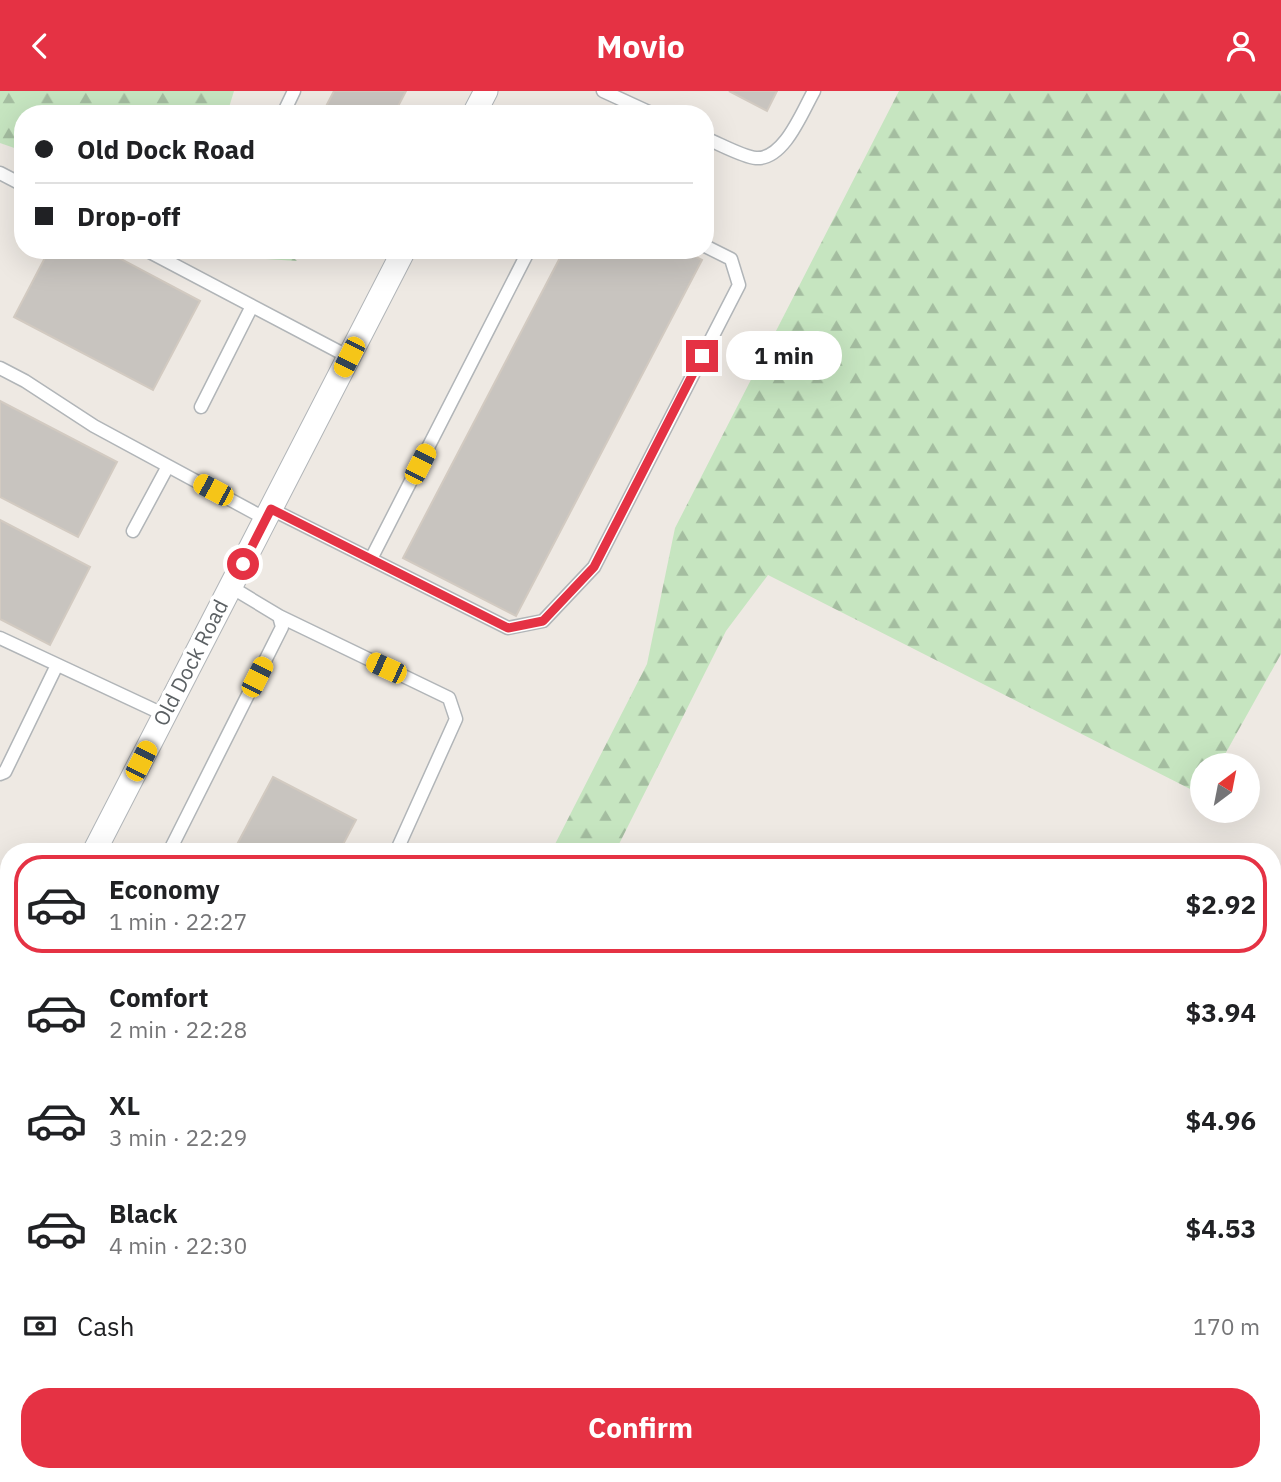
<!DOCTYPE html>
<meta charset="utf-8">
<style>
:root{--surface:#fff;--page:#f2f2f2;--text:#202124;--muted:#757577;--line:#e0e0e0;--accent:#e53244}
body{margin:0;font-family:"IBM Plex Sans",sans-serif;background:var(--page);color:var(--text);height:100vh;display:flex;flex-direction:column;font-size:26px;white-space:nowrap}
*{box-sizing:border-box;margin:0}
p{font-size:23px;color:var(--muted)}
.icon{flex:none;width:38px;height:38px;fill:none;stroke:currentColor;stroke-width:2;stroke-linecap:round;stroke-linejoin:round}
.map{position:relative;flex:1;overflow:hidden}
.drawer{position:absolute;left:0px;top:752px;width:1281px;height:639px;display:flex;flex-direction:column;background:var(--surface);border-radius:28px 28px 0 0;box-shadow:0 7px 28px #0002}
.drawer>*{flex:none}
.hud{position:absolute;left:14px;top:14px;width:700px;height:154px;border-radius:28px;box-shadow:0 7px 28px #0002;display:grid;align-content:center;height:154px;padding:0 21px;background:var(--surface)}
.needle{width:46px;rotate:32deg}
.fabs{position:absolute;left:1190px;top:662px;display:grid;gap:14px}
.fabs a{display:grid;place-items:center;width:70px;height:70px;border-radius:50%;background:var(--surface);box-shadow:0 7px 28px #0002;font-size:35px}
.end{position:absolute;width:32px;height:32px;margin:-16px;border:9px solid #e53244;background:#fff;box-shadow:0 0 0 4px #fff}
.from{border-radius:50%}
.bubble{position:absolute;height:49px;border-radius:24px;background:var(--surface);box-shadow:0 7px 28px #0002;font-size:23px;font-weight:700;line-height:49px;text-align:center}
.car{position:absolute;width:21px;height:42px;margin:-21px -10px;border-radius:9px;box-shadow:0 0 5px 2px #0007;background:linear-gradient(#f5c518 24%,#345 0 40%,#f5c518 0 76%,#345 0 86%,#f5c518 0)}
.hud b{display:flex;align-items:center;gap:24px;height:66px;font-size:26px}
.hud b+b{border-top:2px solid var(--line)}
.hud i{width:18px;height:18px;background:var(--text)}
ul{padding:12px 0 0;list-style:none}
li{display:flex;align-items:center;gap:21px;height:98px;margin:0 14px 10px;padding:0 7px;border:4px solid transparent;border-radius:28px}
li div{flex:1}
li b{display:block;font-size:26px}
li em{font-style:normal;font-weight:700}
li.on{border-color:var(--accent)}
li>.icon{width:63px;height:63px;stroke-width:1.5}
.pay{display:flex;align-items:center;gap:18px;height:77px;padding:0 21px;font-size:26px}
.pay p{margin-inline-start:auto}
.button{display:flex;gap:14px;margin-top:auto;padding:14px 21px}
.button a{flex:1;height:80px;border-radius:28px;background:var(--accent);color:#fff;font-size:28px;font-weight:700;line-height:80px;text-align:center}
header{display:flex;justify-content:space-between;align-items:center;height:91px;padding:0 21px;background:var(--accent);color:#fff;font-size:32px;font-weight:700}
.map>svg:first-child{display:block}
</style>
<header><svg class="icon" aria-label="back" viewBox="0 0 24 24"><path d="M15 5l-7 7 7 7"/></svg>Movio<svg class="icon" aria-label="person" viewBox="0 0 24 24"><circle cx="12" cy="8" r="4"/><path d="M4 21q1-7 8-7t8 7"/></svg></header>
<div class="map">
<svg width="1281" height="1391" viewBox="0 0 1281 1391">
<defs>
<pattern id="forest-firs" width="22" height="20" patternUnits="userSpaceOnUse" patternTransform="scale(1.75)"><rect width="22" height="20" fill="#c6e5c0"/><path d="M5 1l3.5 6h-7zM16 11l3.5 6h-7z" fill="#a4bda0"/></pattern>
</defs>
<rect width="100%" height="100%" fill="#eee9e3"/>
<path fill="url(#forest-firs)" d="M0,0h234l-7,23h-204v37l-23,-8z
M899,0h382v563l-62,111h-17v30l-434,-220 -42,56 -111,221h-64l96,-188 28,-136z
M234,159h52l11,11 -47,-3z
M1281,953v282l-9,-6v-258z
M191,1382h327v1l-2,8h-330z"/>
<path fill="#c8c4bf" stroke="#d2cac1" stroke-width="2" d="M334,0h72l-12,23h-72z
M729,0h48l-10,20z
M49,159h55l96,51 -47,89 -139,-73z
M564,159h119l19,10 -186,356 -113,-58z
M0,310l117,61 -39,75 -78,-40z
M0,429l90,47 -40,78 -50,-26z
M273,686l83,43 -17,32h-106z
M0,1356l9,5v21h41l16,9h-66z"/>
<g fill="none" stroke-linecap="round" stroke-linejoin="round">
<g stroke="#b1b5b8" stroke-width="15">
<path id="service" d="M603,0l50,23
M283,23l11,-23
M705,47c13,5 38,19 51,20 28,2 46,-46 58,-67
M0,82l23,12
M146,159l203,107
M0,277l25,13 69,45 172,93
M201,316l51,-101
M271,418l237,119 35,-7 51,-54 145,-282 -8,-26 -26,-13
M133,440l35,-65
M371,468l158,-309
M279,525l170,82 7,21 -60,133
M0,547l165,77
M0,683l5,-2 52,-107
M169,761l113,-225 -3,-11 -48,-29
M0,813l9,4
M1272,818l9,-17
M0,1186l9,3
M0,1293l9,5
M970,1391l4,-9"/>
</g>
<g stroke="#b1b5b8" stroke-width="25">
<path id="minor" d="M474,23l12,-23
M94,761l310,-602
M0,944l9,-17"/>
</g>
<use href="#service" stroke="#fff" stroke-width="12"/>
<use href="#minor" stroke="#fff" stroke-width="23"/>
</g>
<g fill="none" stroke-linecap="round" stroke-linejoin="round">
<path stroke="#e53244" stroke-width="9" d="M243,473l28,-55 237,119 35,-7 51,-54 108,-211"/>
</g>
<g text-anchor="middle" stroke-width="7" stroke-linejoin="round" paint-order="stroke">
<g font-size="21" fill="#5b6063" stroke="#fff">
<text transform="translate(191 572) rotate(-63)" y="7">Old Dock Road</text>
</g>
</g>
</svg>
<div class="fabs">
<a><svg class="needle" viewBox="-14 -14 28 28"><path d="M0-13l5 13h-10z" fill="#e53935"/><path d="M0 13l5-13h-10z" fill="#757577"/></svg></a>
</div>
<i class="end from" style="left:243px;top:473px"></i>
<i class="end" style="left:702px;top:265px"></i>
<div class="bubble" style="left:726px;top:240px;width:116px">1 min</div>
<i class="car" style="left:349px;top:266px;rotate:207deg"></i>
<i class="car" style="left:420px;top:373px;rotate:27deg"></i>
<i class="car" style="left:213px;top:399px;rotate:298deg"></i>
<i class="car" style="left:386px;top:577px;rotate:295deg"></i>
<i class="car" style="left:257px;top:586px;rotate:27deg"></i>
<i class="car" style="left:141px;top:670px;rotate:27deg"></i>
<div class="hud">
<b><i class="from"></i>Old Dock Road</b>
<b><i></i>Drop-off</b>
</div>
<section class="drawer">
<ul>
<li class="on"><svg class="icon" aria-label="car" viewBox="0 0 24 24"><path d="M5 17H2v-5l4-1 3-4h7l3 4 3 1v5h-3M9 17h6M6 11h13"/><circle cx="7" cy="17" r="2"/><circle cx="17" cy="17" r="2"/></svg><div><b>Economy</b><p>1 min · 22:27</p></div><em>$2.92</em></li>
<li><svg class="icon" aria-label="car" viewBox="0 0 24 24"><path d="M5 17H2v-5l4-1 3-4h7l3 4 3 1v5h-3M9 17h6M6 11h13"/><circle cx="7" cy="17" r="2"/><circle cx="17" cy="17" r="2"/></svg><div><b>Comfort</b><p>2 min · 22:28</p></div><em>$3.94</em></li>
<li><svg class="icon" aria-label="car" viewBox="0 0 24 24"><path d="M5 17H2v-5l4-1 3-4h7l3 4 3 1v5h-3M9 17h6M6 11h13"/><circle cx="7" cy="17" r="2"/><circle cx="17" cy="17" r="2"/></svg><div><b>XL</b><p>3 min · 22:29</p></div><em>$4.96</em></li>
<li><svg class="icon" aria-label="car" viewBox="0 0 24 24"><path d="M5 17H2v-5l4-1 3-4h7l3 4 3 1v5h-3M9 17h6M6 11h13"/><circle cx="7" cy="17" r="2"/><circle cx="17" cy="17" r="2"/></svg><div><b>Black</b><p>4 min · 22:30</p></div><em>$4.53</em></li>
</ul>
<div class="pay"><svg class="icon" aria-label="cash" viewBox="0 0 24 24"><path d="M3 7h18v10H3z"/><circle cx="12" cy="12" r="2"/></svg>Cash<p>170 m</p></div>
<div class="button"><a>Confirm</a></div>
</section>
</div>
